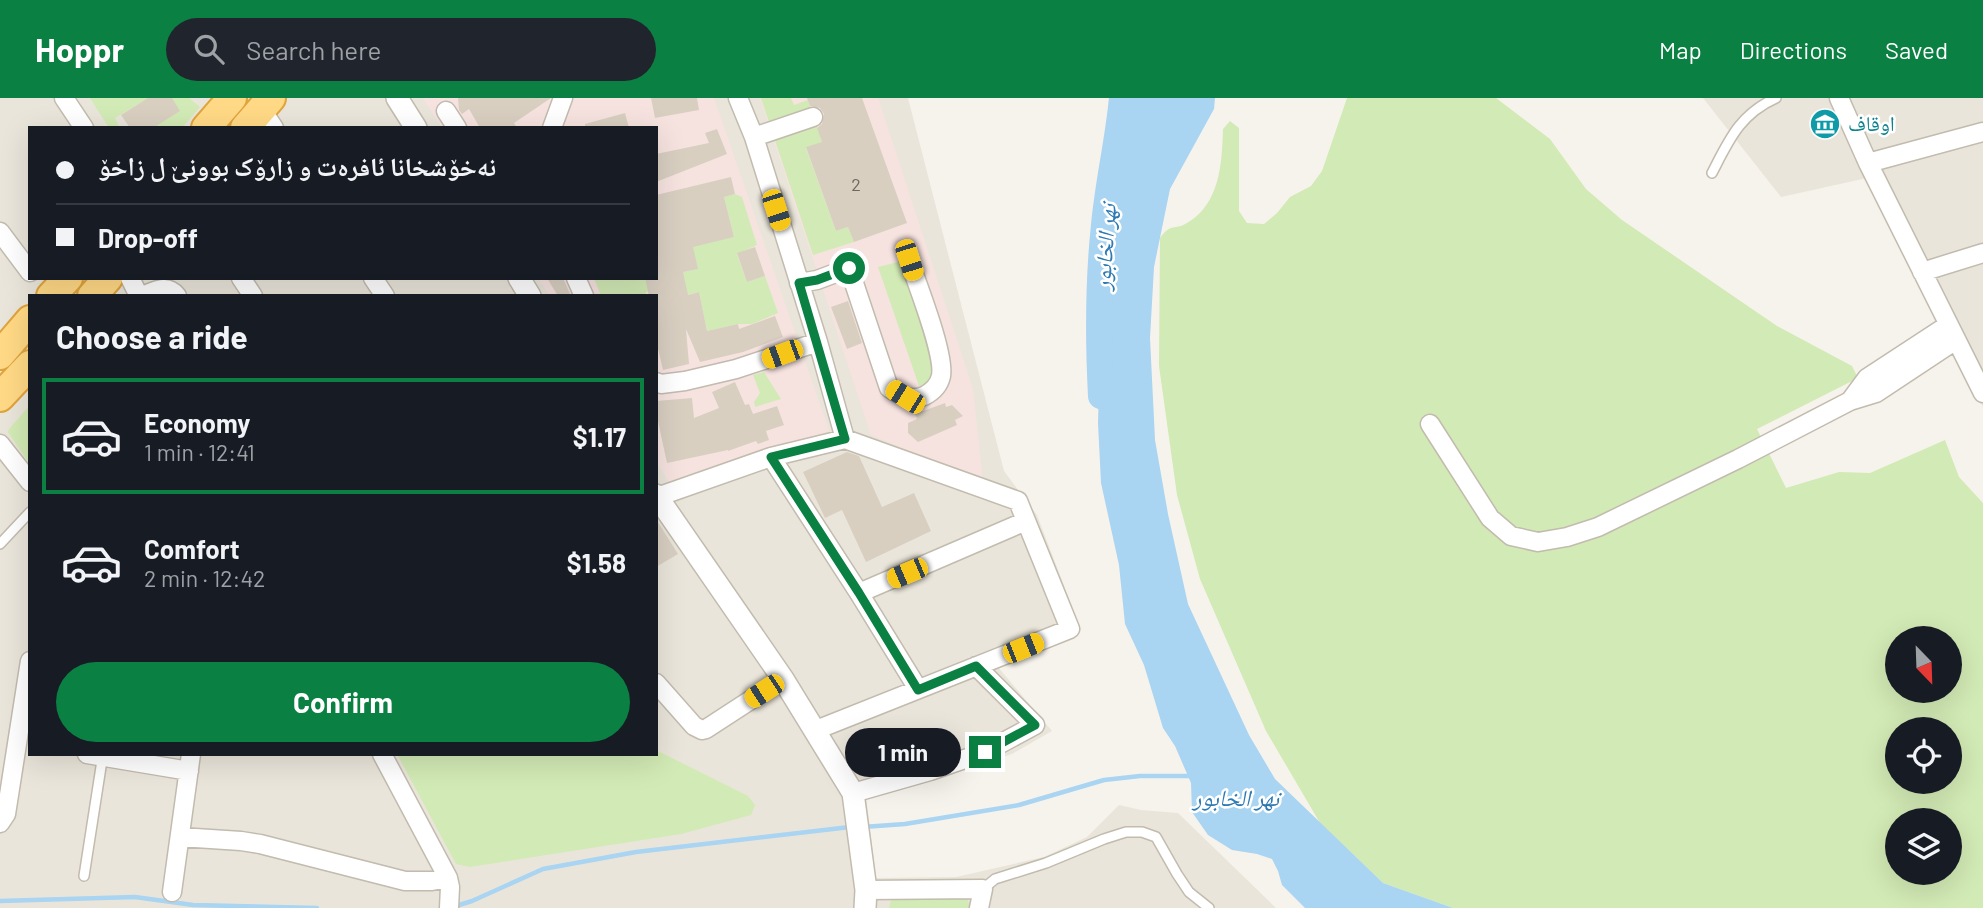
<!DOCTYPE html>
<meta charset="utf-8">
<style>
:root{--surface:#171b24;--page:#20242c;--text:#f1f3f6;--muted:#9ea1a6;--line:#363941;--accent:#0b8043}
body{margin:0;font-family:Barlow,"Noto Naskh Arabic",sans-serif;background:var(--page);color:var(--text);height:100vh;display:flex;flex-direction:column;font-size:26px;white-space:nowrap}
*{box-sizing:border-box;margin:0}
p{font-size:23px;color:var(--muted)}
.icon{flex:none;width:38px;height:38px;fill:none;stroke:currentColor;stroke-width:2;stroke-linecap:round;stroke-linejoin:round}
.map{position:relative;flex:1;overflow:hidden}
.panel{position:absolute;left:28px;top:196px;width:630px;height:462px;display:flex;flex-direction:column;background:var(--surface);border-radius:0px;box-shadow:0 7px 28px #0002}
.panel>*{flex:none}
.top-card{position:absolute;left:28px;top:28px;width:630px;height:154px;border-radius:0px;box-shadow:0 7px 28px #0002;display:grid;align-content:center;height:154px;padding:0 28px;background:var(--surface)}
.needle{width:46px;rotate:157deg}
.fabs{position:absolute;left:1885px;top:528px;display:grid;gap:14px}
.fabs a{display:grid;place-items:center;width:77px;height:77px;border-radius:50%;background:var(--surface);box-shadow:0 7px 28px #0002;font-size:35px}
.end{position:absolute;width:32px;height:32px;margin:-16px;border:9px solid #0b8043;background:#fff;box-shadow:0 0 0 4px #fff}
.from{border-radius:50%}
.bubble{position:absolute;height:49px;border-radius:24px;background:var(--surface);box-shadow:0 7px 28px #0002;font-size:23px;font-weight:700;line-height:49px;text-align:center}
.car{position:absolute;width:21px;height:42px;margin:-21px -10px;border-radius:9px;box-shadow:0 0 5px 2px #0007;background:linear-gradient(#f5c518 24%,#345 0 40%,#f5c518 0 76%,#345 0 86%,#f5c518 0)}
.top-card b{display:flex;align-items:center;gap:24px;height:66px;font-size:26px}
.top-card b+b{border-top:2px solid var(--line)}
.top-card i{width:18px;height:18px;background:var(--text)}
ul{padding:0;list-style:none}
li{display:flex;align-items:center;gap:21px;height:116px;margin:0 14px 10px;padding:0 14px;border:4px solid transparent;border-radius:0px}
li div{flex:1}
li b{display:block;font-size:26px}
li em{font-style:normal;font-weight:700}
li.current{border-color:var(--accent)}
li>.icon{width:63px;height:63px;stroke-width:1.5}
h2{padding:0 28px;font-size:32px;line-height:84px}
.cta{display:flex;gap:14px;margin-top:auto;padding:14px 28px}
.cta a{flex:1;height:80px;border-radius:42px;background:var(--accent);color:#fff;font-size:28px;font-weight:700;line-height:80px;text-align:center}
header{display:flex;align-items:center;gap:42px;box-sizing:border-box;height:98px;padding:0 35px;background:var(--accent);color:#fff}
header strong{font-size:33px}
nav{display:flex;gap:38px;margin-inline-start:auto;font-size:24px}
.search{width:490px;height:63px;background:var(--page);display:flex;align-items:center;gap:18px;box-sizing:border-box;padding:0 24px;border-radius:38px;color:var(--muted);font-size:26px}
.map>svg:first-child{display:block}
</style>
<header>
<strong>Hoppr</strong>
<div class="search"><svg class="icon" aria-label="search" viewBox="0 0 24 24"><circle cx="10" cy="10" r="6"/><path d="M15 15l6 6"/></svg>Search here</div>
<nav><a>Map</a><a>Directions</a><a>Saved</a></nav>
</header>
<div class="map">
<svg width="1983" height="810" viewBox="0 0 1983 810">
<rect width="100%" height="100%" fill="#f6f3ec"/>
<path fill="#eae5da" fill-rule="evenodd" d="M0,0h908l96,373 33,44 44,115 -84,36 55,65 -40,23 -47,16 -71,20 -28,6 10,82 80,-1 88,-20 43,-20 32,-32 22,5 37,3 98,95h-1276zM30,30h626v150h-626zM30,198h626v458h-626z
M1703,0h280v309l-116,-229 -86,19z"/>
<path fill="#f6e3e0" d="M423,0h291l115,333 -160,51 -13,-20v-166h-106l-12,-18h118v-150h-214z
M760,0h118l95,291 10,93 -112,-47z"/>
<path fill="#d2eab5" fill-rule="evenodd" d="M90,0h58l-33,20 5,10h-11z
M172,0h17l11,9 -18,21h-29z
M761,0h30l3,7 14,-5 14,42 -16,6 30,83 12,-4 6,15 -41,13z
M1347,0h149l54,41 36,50 36,31 155,106 75,40 6,12 -101,51 29,59 53,-16 31,1 75,-33 14,37 24,26v405h-530l-70,-25 -63,-60 -54,-92 -66,-152 -23,-84 -18,-129 1,-128c12,-16 14,-7 27,-15 33,-19 35,-60 36,-94l7,-8 9,7v83l8,12 17,1 13,-11 13,-16 21,-11 11,-15zM1897,541h53v52h-53zM1897,632h53v52h-53zM1897,723h53v52h-53z
M735,96l7,3 15,48 -20,9 10,28 18,-6 13,37 -26,11h-14l-31,7 -8,-39 -12,3 -4,-23 14,-3 -6,-31 20,4 23,-5 -10,-40z
M902,163l34,99 -5,22 -12,4 -41,-119z
M594,180h51l14,11 -13,3v4h-45z
M764,274l17,27 -26,8 -1,-5 6,-9 -7,-18z
M30,307v60l-22,-33 1,-3z
M656,652l92,46 7,9 -4,10 -70,19 -211,33 -14,-3 -59,-110h259z
M967,799l3,11h-81l2,-8 2,-1z"/>
<path fill="#a9d4f2" d="M1122,0h93l-1,11 -44,80 -16,78 -4,71 5,102 13,74 20,90 61,131 26,44 108,104 70,25h-148l-23,-23 -4,-14 -6,-12 -15,-5 -25,-4 -24,-15 -16,-23 -1,-29 -16,-37 -12,-18 -19,-63 -19,-41 -6,-59 -18,-82 -3,-60 3,-105 12,-91z"/>
<g fill="none" stroke-linecap="round" stroke-linejoin="round">
<path stroke="#a9d4f2" stroke-width="4.5" d="M863,729l42,-3 114,-19 85,-25 36,-4h51
M0,803l135,-4 58,8 124,3
M453,809l19,-6 71,-32 93,-17 214,-25"/>
<path stroke="#a9d4f2" stroke-width="26" d="M1101,298c-3,-57 -3,-114 3,-171 4,-43 14,-84 18,-127"/>
</g>
<path fill="#d8cfc1" d="M148,0h24l8,13 -27,17h-23l-9,-13z
M458,0h93l-37,25 3,5h-37l-11,-19 -7,5 -3,-4z
M651,0h46l2,12 -44,8z
M807,0h55l45,125 -53,19 -6,-15 -12,4 -30,-84 16,-5 -5,-14 5,-4 2,-10 -4,-6 -10,-2z
M625,15l4,15h-44v-4z
M717,31l10,25 -71,28v-28l53,-11 -4,-10z
M731,79l4,17 -11,3 10,40 -41,10 5,22 -15,3 5,23 11,-3 8,39 31,-7 1,5 36,-13 8,21 -40,15 -43,10 -14,-33 3,35 -26,6 -7,-30v-44h-7l-4,-18h11v-83z
M755,149l10,29 -18,6 -10,-29z
M547,180h16l8,18h-13z
M848,203l14,42 -15,6 -16,-42z
M735,284l10,23 4,-1 4,10 24,-8 7,19 -18,6 3,9 -11,4 -2,-3 -28,10v-1l-61,13 -11,-51v-11l36,-3 2,20 25,-10 -7,-16z
M945,305l1,4 6,-2 11,11 -8,4 2,5 -39,17 -10,-9v-10l9,-4 -2,-5z
M847,354l12,4 23,51 32,-14 17,38 -65,31 -24,-52 -17,8 -22,-46z
M656,421l22,35 -22,13z"/>
<g fill="none" stroke-linecap="round" stroke-linejoin="round">
<g stroke="#c2bbae" stroke-width="12">
<path id="service" d="M1712,75c17,-33 28,-59 64,-75
M0,446l30,-32
M84,778l19,-122
M983,791l12,-10 51,-16 58,-24 22,-7h16l14,5 21,37 12,18 20,16"/>
</g>
<g stroke="#c2bbae" stroke-width="21">
<path id="minor" d="M64,0l20,30
M738,0l16,39 64,205 27,97
M1839,0l29,65 115,230
M262,12l12,18
M446,13l11,17
M552,30l11,-30
M754,39l59,-20
M1868,65l115,-31
M0,134l30,40
M1922,174l61,-19
M130,180l9,18
M241,180l12,18
M373,180l12,18
M576,180l8,18
M799,185l18,-3 32,-12 40,120c11,7 22,14 35,8 8,-4 15,-11 17,-20 4,-22 -24,-92 -32,-116
M142,198c13,-5 25,-13 35,0
M656,284l5,2 24,-3 51,-12 82,-27
M1850,303l17,-23 81,-53
M1430,326l60,94 21,18 27,6 29,-5 31,-10 140,-68 112,-58 26,-8 80,-53
M0,346l30,38
M771,359l88,136
M657,399l114,-40 74,-18 173,62 52,128 -254,101
M656,585l38,43 8,4 4,-1 77,-50
M918,591l-59,-96 167,-72
M87,656l102,17
M382,656l66,124 2,9 -1,21
M853,695l77,-22 55,-19 50,-27 -59,-59
M0,725l6,-9 24,-153
M180,739l61,4 19,3 145,37h27l16,-3
M866,792l117,-1 -4,19
M172,794l19,-138"/>
</g>
<g stroke="#c2bbae" stroke-width="24">
<path id="tertiary" d="M397,0l19,30
M519,180l11,18
M656,397l127,184 70,114 13,97 -1,18"/>
</g>
<g stroke="#e0a43c" stroke-width="32">
<path id="trunk" d="M206,30l26,-30
M245,30l26,-30
M51,198l17,-18
M92,198l16,-18
M0,257l30,-35
M0,299l30,-32"/>
</g>
<use href="#service" stroke="#fff" stroke-width="9"/>
<use href="#minor" stroke="#fff" stroke-width="18"/>
<use href="#tertiary" stroke="#fff" stroke-width="21"/>
<use href="#trunk" stroke="#ffd985" stroke-width="28"/>
</g>
<g fill="none" stroke-linecap="round" stroke-linejoin="round">
<path stroke="#0b8043" stroke-width="9" d="M849,170l-32,12 -18,3 46,156 -74,18 88,136 59,97 58,-24 59,59 -50,27"/>
</g>
<defs>
<g id="museum-disc" transform="scale(1.575)"><circle r="9.5" fill="#0f9aa8" stroke="#fff"/><path d="M0-6L6-3V-2H-6V-3ZM-5-1h2V3h-2ZM-1-1h2V3h-2ZM3-1h2V3H3ZM-6 4H6V6H-6Z" fill="#fff"/></g>
</defs>
<g fill-rule="evenodd">
<use href="#museum-disc" x="1825" y="26"/>
</g>
<g text-anchor="middle" stroke-width="5" stroke-linejoin="round" paint-order="stroke">
<g font-size="18" fill="#6e675b">
<text x="856" y="93">2</text>
</g>
<g font-size="21" fill="#0d838f" stroke="#fff" text-anchor="start">
<text x="1848" y="33">اوقاف</text>
</g>
<g font-size="23" font-style="italic" fill="#2e7ab2" stroke="#fff">
<text transform="translate(1105 149) rotate(-86)" y="8">نهر الخابور</text>
<text x="1236" y="708">نهر الخابور</text>
</g>
</g>
</svg>
<div class="fabs">
<a><svg class="needle" viewBox="-14 -14 28 28"><path d="M0-13l5 13h-10z" fill="#e53935"/><path d="M0 13l5-13h-10z" fill="#9ea1a6"/></svg></a>
<a><svg class="icon" aria-label="locate" viewBox="0 0 24 24"><circle cx="12" cy="12" r="6"/><path d="M12 2v4M12 18v4M2 12h4M18 12h4"/></svg></a>
<a><svg class="icon" aria-label="layers" viewBox="0 0 24 24"><path d="M12 4l9 5-9 5-9-5zM3 14l9 5 9-5"/></svg></a>
</div>
<i class="end from" style="left:849px;top:170px"></i>
<i class="end" style="left:985px;top:654px"></i>
<div class="bubble" style="left:845px;top:630px;width:116px">1 min</div>
<i class="car" style="left:776px;top:112px;rotate:162deg"></i>
<i class="car" style="left:909px;top:162px;rotate:162deg"></i>
<i class="car" style="left:782px;top:256px;rotate:250deg"></i>
<i class="car" style="left:905px;top:299px;rotate:302deg"></i>
<i class="car" style="left:907px;top:475px;rotate:247deg"></i>
<i class="car" style="left:1023px;top:550px;rotate:68deg"></i>
<i class="car" style="left:764px;top:593px;rotate:237deg"></i>
<div class="top-card">
<b><i class="from"></i>نەخۆشخانا ئافرەت و زارۆک بوونێ ل زاخۆ</b>
<b><i></i>Drop-off</b>
</div>
<section class="panel">
<h2>Choose a ride</h2>
<ul>
<li class="current"><svg class="icon" aria-label="car" viewBox="0 0 24 24"><path d="M5 17H2v-5l4-1 3-4h7l3 4 3 1v5h-3M9 17h6M6 11h13"/><circle cx="7" cy="17" r="2"/><circle cx="17" cy="17" r="2"/></svg><div><b>Economy</b><p>1 min · 12:41</p></div><em>$1.17</em></li>
<li><svg class="icon" aria-label="car" viewBox="0 0 24 24"><path d="M5 17H2v-5l4-1 3-4h7l3 4 3 1v5h-3M9 17h6M6 11h13"/><circle cx="7" cy="17" r="2"/><circle cx="17" cy="17" r="2"/></svg><div><b>Comfort</b><p>2 min · 12:42</p></div><em>$1.58</em></li>
</ul>
<div class="cta"><a>Confirm</a></div>
</section>
</div>
